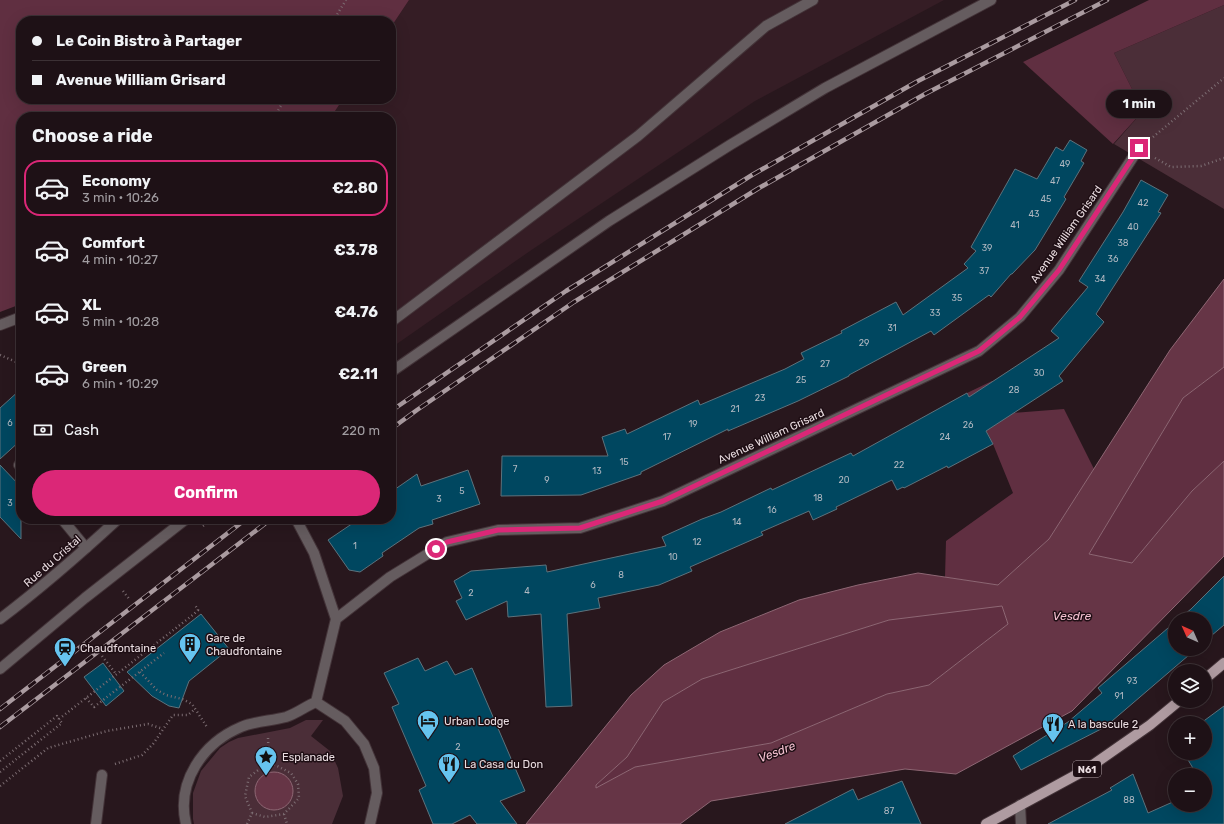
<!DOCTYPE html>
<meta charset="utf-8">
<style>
:root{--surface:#1e1116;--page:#261a1f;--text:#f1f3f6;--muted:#a19da1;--line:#3c3135;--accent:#db2777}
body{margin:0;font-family:Rubik,sans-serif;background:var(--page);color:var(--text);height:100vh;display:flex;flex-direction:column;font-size:15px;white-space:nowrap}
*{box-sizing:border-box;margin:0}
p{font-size:13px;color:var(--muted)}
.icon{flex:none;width:22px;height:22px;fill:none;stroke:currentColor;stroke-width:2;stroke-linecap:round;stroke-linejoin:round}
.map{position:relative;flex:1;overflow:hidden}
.details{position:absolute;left:16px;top:112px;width:380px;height:412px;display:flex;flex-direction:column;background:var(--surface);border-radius:16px;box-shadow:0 4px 16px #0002,0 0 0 1px var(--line)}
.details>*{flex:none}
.hud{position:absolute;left:16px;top:16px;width:380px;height:88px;border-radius:16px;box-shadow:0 4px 16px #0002,0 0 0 1px var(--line);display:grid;align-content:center;height:88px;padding:0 16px;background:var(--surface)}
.needle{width:26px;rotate:315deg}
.buttons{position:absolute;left:1168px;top:612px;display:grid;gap:8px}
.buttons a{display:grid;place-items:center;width:44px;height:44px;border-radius:50%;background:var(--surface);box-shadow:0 4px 16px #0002,0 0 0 1px var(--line);font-size:20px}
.end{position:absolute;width:18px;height:18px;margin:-9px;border:5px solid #db2777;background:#fff;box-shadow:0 0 0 2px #fff}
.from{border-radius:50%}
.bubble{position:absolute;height:28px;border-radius:14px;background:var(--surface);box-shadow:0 4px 16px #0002,0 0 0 1px var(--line);font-size:13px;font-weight:700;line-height:28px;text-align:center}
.hud b{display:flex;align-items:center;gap:14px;height:38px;font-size:15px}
.hud b+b{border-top:1px solid var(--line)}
.hud i{width:10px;height:10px;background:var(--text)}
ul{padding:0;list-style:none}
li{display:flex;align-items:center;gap:12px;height:56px;margin:0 8px 6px;padding:0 8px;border:2px solid transparent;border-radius:16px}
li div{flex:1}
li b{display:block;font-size:15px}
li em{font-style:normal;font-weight:700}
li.active{border-color:var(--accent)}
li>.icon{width:36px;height:36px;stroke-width:1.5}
h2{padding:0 16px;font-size:18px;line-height:48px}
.pay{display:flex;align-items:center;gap:10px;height:44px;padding:0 16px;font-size:15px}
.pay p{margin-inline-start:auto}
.button{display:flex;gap:8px;margin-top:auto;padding:8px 16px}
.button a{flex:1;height:46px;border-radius:24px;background:var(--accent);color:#fff;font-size:16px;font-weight:700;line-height:46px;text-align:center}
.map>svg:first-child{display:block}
</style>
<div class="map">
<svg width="1224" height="824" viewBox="0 0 1224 824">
<rect width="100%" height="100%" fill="#28171d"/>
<path fill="#351d25" d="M409,0h535l-189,101 -225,150 -139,97v-231h-60l12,-18h48v-72z"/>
<path fill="#4b2e38" d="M1224,5v204l-110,-65 29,-33 -29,-58z
M306,720h17l-12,16 19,15 8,17 5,28 -11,28h-138l-1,-5v-26l8,-22 19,-23 9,-6 9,-4 52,-10z"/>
<path fill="#602f41" d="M0,0h409l-18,27v-6h-370v78h322l-12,18h-310v187l-21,8z
M1149,0h75v5l-110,48 29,58 -30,33 -90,-82z
M1224,367v94l-32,30 -60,72 -43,-9 94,-156z
M992,381l21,32 51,-4 30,60 -45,70 -51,46 -53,-8 1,-36 67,-48 -20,-49 -26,-51z
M1002,605l6,19 -79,61 -42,9 -116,49 -136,24 -40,22 1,-4 31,-28 36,-55 39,-23 187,-59z"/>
<path fill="#663546" stroke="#8e6774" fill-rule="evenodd" d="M1224,279v88l-41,31 -94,156 43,9 60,-72 32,-30v95l-152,155 -116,63 -51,-5 -194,32 -31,23h-154l105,-129 33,-30 56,-33 79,-32 59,-15 60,-12 80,12 51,-46 121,-189zM1002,606l6,18 -79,61 -42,9 -116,49 -136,24 -39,21v-3l31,-28 36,-55 39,-23 187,-59z
M255 791a19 19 0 1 1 38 0a19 19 0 1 1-38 0Z"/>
<path fill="#004760" stroke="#5d727c" d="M1070,140l17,10 -6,11 3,2 -20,34 2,2 -31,51 -23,24h-1l-20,23 -2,-2 -55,40 -3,-4 -82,44v1l-51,25 -70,30v-2l-87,43v2l-60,21 -80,1 1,-40h106l-6,-19 23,-8 2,5 71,-34 2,5 85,-36 19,-10 -3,-6 41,-20 -1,-2 55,-29 7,13 65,-47 -4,-4 12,-13 -5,-4 44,-78 22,10 19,-32 7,4z
M1141,180l27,15 -10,17 3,1 -65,101 8,8 -45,54 4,5 -77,50 7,13 -45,24 -1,-2 -43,22 -1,-1 -6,3 -5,-10 -56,27 1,2 -24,11 -4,-9 -48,21 2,3 -73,32 2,4 -33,14 -61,13 2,10 -33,6 5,92 -26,1 -5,-93 -33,3 -1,-16 -41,19 -10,-19 6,-3 -8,-17 17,-10 75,-6 1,7 119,-26 -4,-9 40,-18 19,-7 50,-24 1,2 79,-37 2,3 114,-63 2,4 90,-59 -8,-7 37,-44 -9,-6 44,-69z
M21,389v51l-21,19v-51z
M0,465l21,22v52l-21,-22z
M468,470l12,34 -48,16 1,4 -14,4 -37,25 1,3 -23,16 -11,-2 -21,-30 31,-21h32v-27l26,-18 4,12z
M1224,576v49l-19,16v-22h-26l12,-10z
M201,614l28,35 -40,32 -10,27 -10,-2 -17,-10 -25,-24z
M1175,622v27h21l-91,78 -84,43 -8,-14 55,-34 34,-29 -4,-5z
M418,658l7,13 22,-10 8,14 17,-7 53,123 -25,10 17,23h-40l-7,-9 -18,9h-19l-14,-34 7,-4 -34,-79 7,-3 -15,-31z
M103,663l21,28 -18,15 -22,-29z
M1224,706v118h-176l64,-34 -2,-2 23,-14 15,39 27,-12v4h30v-30h-8l-13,-22h21v-30h-4z
M902,781l19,43h-136l68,-35 5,11z"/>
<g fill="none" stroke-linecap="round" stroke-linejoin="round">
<g stroke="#433338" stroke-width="12">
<path id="lane" d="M391,322l247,-186 128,-110 47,-26
M391,372l218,-151 121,-76 95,-57 166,-88
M21,462l-2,3 2,2
M62,519l24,29
M0,669l85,-71 101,-79
M96,824l6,-49"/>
</g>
<g stroke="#433338" stroke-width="12">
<path id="street" d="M0,325l21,-8
M296,519l18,34 22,66
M0,619c41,-31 80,-65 118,-100
M336,619l54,-42 57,-35 51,-12 82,-2 83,-27 316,-150 41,-34 39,-47 80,-122
M316,702l29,19 19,23 10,24 3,25 -7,31
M1020,805l1,19
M186,824c-10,-42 17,-81 55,-97 14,-6 30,-6 45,-10 10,-3 20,-11 30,-15l20,-83"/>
</g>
<g stroke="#433338" stroke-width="12">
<path id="primary" d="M1205,679l19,-16
M986,824l101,-55 63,-44 29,-24"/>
</g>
<path stroke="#7d6e73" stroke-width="2.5" stroke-dasharray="1 3" stroke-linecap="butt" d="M333,21l13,-21
M274,117l11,-18
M1153,137l71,-59
M1155,158l16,9 30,-1 23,-8
M0,355l21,9
M203,526l10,-7
M123,591l7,9
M102,656l14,18
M140,672l17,18 9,5 16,4 10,5 15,23
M86,698l8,9 70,-54
M268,738l1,24
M0,761l57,-45 2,3
M115,764l27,-9 11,-11 20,-29h15l7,-6
M0,772l62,-49 -3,-4 135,-105 4,-4 -3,-5
M0,786l48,-38 59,-17 41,-7 15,5
M252,813l13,4 19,-3 15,-16 -1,-14 -7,-11 -22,-11
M284,814l3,10
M247,824l5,-11 -7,-17 4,-19 20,-15"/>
<use href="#lane" stroke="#655c5f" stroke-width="10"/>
<use href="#street" stroke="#655c5f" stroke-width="10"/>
<use href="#primary" stroke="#af9ba1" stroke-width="10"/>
<g stroke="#aa9ba0" stroke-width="4.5">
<path id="rail" d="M391,411l175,-120 186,-116 166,-94 157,-81
M391,429l26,-19 157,-108 185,-114 166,-94 182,-94
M0,709l246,-190
M0,727l271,-208"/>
</g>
<use href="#rail" stroke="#1e0e14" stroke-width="3" stroke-dasharray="9" stroke-linecap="butt"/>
</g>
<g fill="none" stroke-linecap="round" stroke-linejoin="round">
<path stroke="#db2777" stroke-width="5" d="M436,549l11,-7 51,-12 82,-2 83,-27 316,-150 41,-34 39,-47 80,-122"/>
</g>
<defs>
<g id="building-pin" transform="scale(1.15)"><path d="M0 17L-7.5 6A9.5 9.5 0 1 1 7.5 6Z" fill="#66c4ef" stroke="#1e0e14"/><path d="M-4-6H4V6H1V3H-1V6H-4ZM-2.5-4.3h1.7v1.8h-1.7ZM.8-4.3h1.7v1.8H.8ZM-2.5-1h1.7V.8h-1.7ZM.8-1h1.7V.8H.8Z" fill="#111"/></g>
<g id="station-pin" transform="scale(1.15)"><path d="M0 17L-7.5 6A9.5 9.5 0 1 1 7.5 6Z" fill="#66c4ef" stroke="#1e0e14"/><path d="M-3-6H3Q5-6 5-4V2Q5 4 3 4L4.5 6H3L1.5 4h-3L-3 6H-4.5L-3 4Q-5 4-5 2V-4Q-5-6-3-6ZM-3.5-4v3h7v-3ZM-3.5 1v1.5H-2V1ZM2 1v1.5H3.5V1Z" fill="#111"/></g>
<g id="hotel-pin" transform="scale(1.15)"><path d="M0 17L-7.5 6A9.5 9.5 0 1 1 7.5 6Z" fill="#66c4ef" stroke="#1e0e14"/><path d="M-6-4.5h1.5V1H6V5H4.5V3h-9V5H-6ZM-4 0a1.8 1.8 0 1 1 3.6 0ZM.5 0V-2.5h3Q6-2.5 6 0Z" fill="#111"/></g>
<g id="restaurant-pin" transform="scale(1.15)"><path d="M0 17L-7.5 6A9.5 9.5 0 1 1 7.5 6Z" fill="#66c4ef" stroke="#1e0e14"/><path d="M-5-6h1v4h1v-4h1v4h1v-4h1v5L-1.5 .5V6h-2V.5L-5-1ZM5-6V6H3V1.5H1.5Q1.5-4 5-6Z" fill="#111"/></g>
<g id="sight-pin" transform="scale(1.15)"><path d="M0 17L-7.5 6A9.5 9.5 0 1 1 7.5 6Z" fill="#66c4ef" stroke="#1e0e14"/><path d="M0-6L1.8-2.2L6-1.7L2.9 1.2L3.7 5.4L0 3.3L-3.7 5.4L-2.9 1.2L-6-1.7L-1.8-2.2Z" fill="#111"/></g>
</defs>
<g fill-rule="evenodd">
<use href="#building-pin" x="190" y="644"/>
<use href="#station-pin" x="65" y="648"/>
<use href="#hotel-pin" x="428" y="721"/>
<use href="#restaurant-pin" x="1053" y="724"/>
<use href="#sight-pin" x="266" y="757"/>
<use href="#restaurant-pin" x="449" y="764"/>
</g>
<g text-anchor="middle" stroke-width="3" stroke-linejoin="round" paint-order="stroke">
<g font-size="9" fill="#b0b8c1">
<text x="1065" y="167">49</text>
<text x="1055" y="184">47</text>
<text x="1046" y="202">45</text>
<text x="1143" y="206">42</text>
<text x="1034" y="217">43</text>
<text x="1015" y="228">41</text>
<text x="1133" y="230">40</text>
<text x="1123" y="246">38</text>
<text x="987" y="251">39</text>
<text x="1113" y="262">36</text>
<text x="984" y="274">37</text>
<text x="1100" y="282">34</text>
<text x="957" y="301">35</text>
<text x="935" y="316">33</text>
<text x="892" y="331">31</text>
<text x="864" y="346">29</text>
<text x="825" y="367">27</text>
<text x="1039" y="376">30</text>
<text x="801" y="383">25</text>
<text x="1014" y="393">28</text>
<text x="760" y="401">23</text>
<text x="735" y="412">21</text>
<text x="10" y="426">6</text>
<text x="693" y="427">19</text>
<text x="968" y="428">26</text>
<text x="667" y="440">17</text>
<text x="945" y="440">24</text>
<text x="624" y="465">15</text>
<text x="899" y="468">22</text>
<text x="515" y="472">7</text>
<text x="597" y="474">13</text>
<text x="547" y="483">9</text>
<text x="844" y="483">20</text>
<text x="462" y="494">5</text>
<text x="818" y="501">18</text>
<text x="439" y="502">3</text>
<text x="10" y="506">3</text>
<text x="772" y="513">16</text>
<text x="737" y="525">14</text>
<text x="697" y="545">12</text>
<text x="355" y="549">1</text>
<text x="673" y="560">10</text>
<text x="621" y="578">8</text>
<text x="593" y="588">6</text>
<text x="527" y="594">4</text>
<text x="471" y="596">2</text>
<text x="1132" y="684">93</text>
<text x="1119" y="699">91</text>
<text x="458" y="750">2</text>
<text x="1129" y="803">88</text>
<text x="889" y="814">87</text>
</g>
<rect fill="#1e0e14" stroke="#ad9fa4" stroke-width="1" x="1073" y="761" width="28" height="16" rx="3"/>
<g font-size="10" font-weight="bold" fill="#eadde1">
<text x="1087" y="773">N61</text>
</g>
<g font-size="11" fill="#eadde1" stroke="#1e0e14">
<text transform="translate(1066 234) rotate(-55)" y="4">Avenue William Grisard</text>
<text transform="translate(771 436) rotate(-25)" y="4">Avenue William Grisard</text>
<text transform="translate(52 561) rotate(-41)" y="4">Rue du Cristal</text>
</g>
<g font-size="11" fill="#eadde1" stroke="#1e0e14" text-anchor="start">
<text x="206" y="642">Gare de<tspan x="206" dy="13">Chaudfontaine</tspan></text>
<text x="80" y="652">Chaudfontaine</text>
<text x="444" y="725">Urban Lodge</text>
<text x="1068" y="728">A la bascule 2</text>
<text x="282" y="761">Esplanade</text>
<text x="464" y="768">La Casa du Don</text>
</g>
<g font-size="12" font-style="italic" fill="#f6c2d2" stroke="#1e0e14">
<text x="1072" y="620">Vesdre</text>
<text transform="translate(777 752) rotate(-21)" y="4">Vesdre</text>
</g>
</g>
</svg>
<div class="buttons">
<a><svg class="needle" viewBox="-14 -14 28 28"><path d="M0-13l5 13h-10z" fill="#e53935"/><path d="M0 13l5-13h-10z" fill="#a19da1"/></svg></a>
<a><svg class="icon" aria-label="layers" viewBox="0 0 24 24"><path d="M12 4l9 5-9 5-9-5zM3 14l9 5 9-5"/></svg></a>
<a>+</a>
<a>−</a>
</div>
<i class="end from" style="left:436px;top:549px"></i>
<i class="end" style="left:1139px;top:148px"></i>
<div class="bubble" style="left:1106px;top:90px;width:66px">1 min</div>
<div class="hud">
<b><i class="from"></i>Le Coin Bistro à Partager</b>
<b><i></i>Avenue William Grisard</b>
</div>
<section class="details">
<h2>Choose a ride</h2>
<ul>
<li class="active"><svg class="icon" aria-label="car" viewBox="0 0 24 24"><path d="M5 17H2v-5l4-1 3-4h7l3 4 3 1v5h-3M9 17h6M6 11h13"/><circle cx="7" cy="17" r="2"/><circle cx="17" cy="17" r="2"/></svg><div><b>Economy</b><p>3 min · 10:26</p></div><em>€2.80</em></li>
<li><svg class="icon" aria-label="car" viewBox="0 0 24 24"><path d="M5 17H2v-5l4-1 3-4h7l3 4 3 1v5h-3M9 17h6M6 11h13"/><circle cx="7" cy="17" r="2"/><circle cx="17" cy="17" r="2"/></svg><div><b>Comfort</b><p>4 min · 10:27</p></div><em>€3.78</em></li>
<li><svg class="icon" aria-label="car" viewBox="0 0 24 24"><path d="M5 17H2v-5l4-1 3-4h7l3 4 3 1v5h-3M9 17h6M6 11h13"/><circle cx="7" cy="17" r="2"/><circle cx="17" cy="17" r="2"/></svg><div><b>XL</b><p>5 min · 10:28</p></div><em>€4.76</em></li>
<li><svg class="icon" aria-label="car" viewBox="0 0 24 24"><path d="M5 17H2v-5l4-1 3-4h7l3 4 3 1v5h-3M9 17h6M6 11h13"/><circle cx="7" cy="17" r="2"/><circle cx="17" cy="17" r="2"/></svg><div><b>Green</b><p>6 min · 10:29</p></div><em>€2.11</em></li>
</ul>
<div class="pay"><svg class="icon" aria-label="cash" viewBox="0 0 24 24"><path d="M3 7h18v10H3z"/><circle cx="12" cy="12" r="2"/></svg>Cash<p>220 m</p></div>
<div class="button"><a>Confirm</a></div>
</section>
</div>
